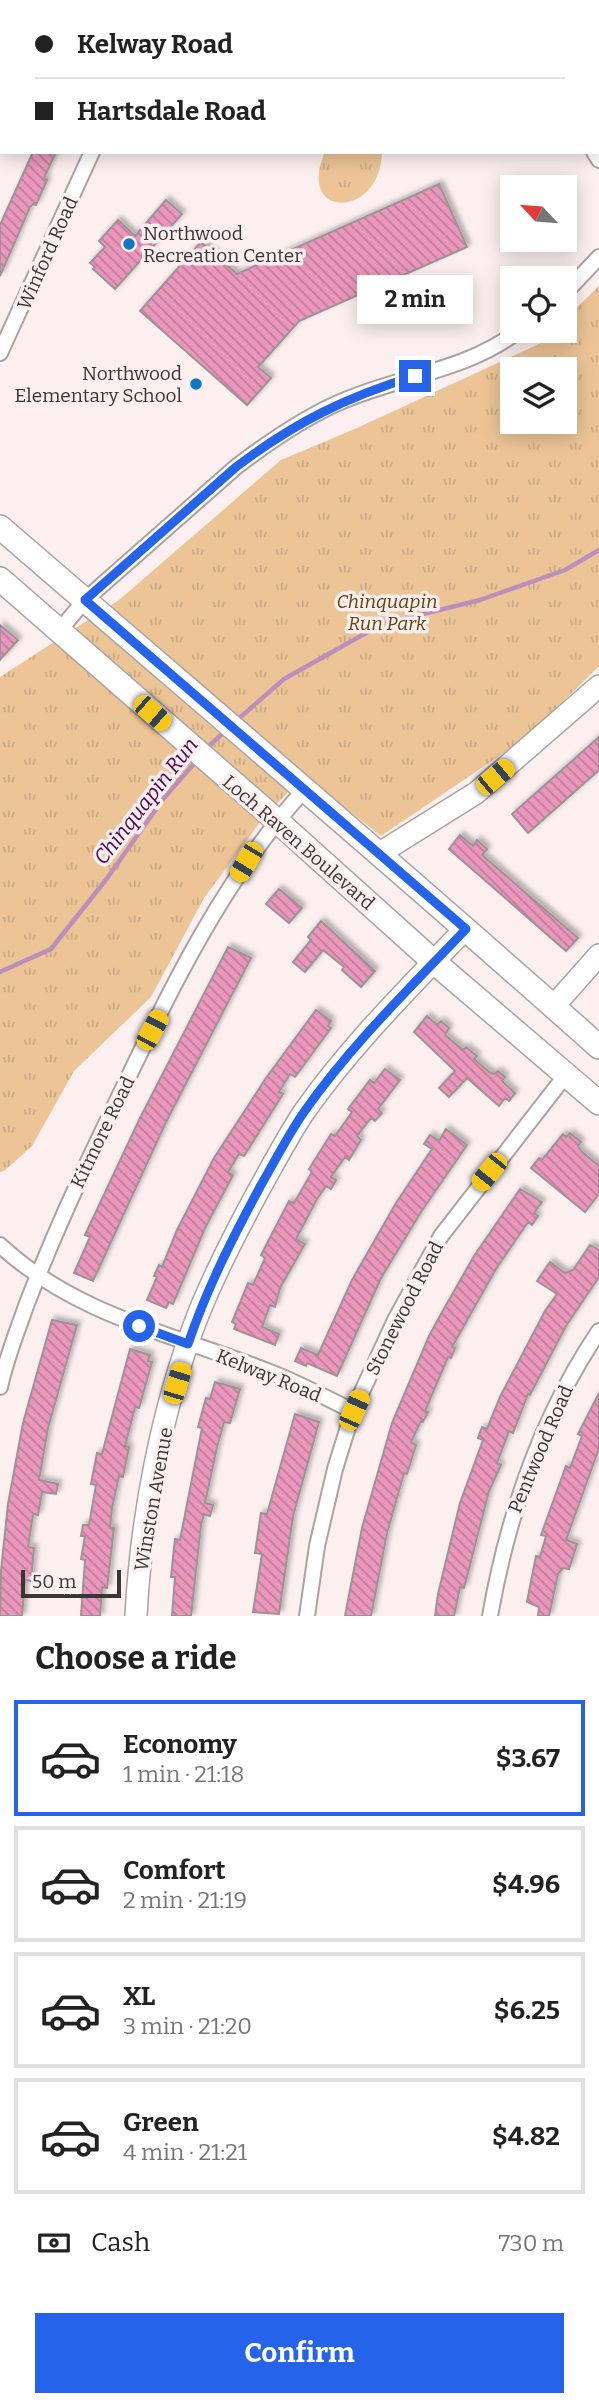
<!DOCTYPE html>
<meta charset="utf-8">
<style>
:root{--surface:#fff;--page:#f6f6f6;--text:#222;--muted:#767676;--line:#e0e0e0;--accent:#2563eb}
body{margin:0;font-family:Bitter,serif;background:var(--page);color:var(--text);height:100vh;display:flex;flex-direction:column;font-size:26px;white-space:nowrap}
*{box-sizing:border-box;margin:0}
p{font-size:23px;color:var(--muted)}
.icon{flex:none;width:38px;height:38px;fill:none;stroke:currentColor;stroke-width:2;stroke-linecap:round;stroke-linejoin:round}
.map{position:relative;height:1616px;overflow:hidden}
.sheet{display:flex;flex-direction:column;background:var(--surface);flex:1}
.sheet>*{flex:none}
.hud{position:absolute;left:0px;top:0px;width:600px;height:154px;box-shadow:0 4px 18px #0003;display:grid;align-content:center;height:154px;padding:0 35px;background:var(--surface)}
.needle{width:46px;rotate:296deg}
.buttons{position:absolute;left:500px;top:175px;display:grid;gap:14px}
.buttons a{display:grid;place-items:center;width:77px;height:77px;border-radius:0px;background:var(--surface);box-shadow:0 4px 18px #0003;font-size:35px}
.scale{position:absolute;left:21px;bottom:18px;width:100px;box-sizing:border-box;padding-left:7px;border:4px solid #3a3636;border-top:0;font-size:19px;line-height:24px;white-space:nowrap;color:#3a3636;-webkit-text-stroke:5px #fbefef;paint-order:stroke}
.end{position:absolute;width:32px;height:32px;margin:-16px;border:9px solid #2563eb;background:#fff;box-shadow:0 0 0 4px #fff}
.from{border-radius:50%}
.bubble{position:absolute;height:49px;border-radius:0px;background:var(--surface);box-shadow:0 4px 18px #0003;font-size:23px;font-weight:700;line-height:49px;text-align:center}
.car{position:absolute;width:21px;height:42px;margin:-21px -10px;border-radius:9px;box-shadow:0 0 5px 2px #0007;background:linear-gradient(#f5c518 24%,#345 0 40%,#f5c518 0 76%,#345 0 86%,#f5c518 0)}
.hud b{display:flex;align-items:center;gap:24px;height:66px;font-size:26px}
.hud b+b{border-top:2px solid var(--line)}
.hud i{width:18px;height:18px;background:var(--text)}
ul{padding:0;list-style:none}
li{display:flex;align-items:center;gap:21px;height:116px;margin:0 14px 10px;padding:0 21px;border:4px solid var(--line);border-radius:0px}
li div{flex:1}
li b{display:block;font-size:26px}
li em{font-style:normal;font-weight:700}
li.active{border-color:var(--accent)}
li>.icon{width:63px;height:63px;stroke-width:1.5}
h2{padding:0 35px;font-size:32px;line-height:84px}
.pay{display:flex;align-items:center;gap:18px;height:77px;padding:0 35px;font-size:26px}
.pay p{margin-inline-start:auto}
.button{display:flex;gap:14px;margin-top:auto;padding:14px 35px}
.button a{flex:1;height:80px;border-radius:0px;background:var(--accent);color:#fff;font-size:28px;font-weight:700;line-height:80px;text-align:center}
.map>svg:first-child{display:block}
</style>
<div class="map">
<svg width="599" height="1616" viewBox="0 0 599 1616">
<defs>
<pattern id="park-tufts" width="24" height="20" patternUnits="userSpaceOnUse" patternTransform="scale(1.75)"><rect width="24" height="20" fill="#ecc496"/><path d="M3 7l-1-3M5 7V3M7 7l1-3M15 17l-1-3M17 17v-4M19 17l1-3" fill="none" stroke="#cba982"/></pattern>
<pattern id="building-back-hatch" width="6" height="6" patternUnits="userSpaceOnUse" patternTransform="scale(1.75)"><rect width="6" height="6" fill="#eb97bc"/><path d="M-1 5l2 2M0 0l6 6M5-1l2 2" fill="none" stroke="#bf7c9a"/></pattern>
<filter id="shadow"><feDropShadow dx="3.5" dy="-3.5" stdDeviation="2" flood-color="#0004"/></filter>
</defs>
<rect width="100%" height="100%" fill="#fbefef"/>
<path fill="url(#park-tufts)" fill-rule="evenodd" d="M325,152h57c-1,67 -87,68 -57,0z
M599,286v380l-72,71 -146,99 -77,-61 -44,47 -56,76 -53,99 -77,74 -42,75 -28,25 -4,1v-495l119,-77 162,-140 76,-32 184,-85 13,-12h11v-12zM513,369h52v53h-52z"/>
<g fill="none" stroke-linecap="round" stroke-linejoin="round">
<path stroke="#bc8ebb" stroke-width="4.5" d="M236,721l48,-42 98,-55 98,-24 85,-30 34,-20
M206,749l19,-18
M0,972l51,-23 54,-68 59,-83 34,-39"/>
</g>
<path fill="url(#building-back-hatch)" stroke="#9d9397" stroke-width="2" filter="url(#shadow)" d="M33,152h23l-12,26 3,2 -11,25 -3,-1 -3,3 -30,69v-51z
M439,184l28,63 -168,74 -41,46 13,11 -24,27 -107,-94 61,-69 36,32z
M166,200l16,14 -67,75 -22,-20 2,-2 -5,-4 15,-16 -6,-6 19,-21 17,16z
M0,625l18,15 -18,20z
M599,737v33l-71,63 -16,-19z
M460,835l13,11 4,-6 10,9 -5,6 96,83 -12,13 -117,-102z
M279,889l23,19 -13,15 -23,-19z
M321,921l54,50 -14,16 -19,-17 2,-3 -21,-17 -18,22 -12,-10 18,-22 -3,-3z
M228,947l23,11 -85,164 -73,159 -19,-8 16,-36 -5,-2 55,-117z
M316,1010l15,11 -3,5 3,2 -36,49 -5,-3 -11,18 4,2 -39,62 -5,-2 -11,18 5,3 -28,53 -32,76 -4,-2 -3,6 -19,-8 10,-23 -3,-1 5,-11 3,2 15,-37 37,-72 52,-80z
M427,1016l10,9 4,-4 8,7 -4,7 18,15 3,-3 11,9 -3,3 15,13 5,2 4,-3 7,6 -3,4 13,12 -6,8 -4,-3 -6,8 -32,-28 -18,19 -10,-9 16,-17 -41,-39z
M385,1069l15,11 -22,29 4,4 -7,8 -4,-3 -14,18 4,4 -12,20 -4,-3 -14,20 5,3 -5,9 -5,-3 -9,13 -21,40 9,5 -25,44 -5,19 -5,-2 -8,22 17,7 -4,11 -41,-16 2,-5 -4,-2 16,-39 5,2 12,-27 -4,-3 28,-54 5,2 18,-31 -3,-3 22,-35 4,2 17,-24 -4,-3 22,-29 4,3z
M446,1129l21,16 -46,67 -40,66 -44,98 -30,-13 -1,3 -11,-5 6,-13 17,7 34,-75 44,-77 36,-54 -8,-5 6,-9 9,6z
M570,1133l11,9 -3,4 3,5 18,15v28l-14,18 -54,-44 8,-10 3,2 21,-26 3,3z
M520,1189l22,13 -8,11 4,3 -6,9 -4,-3 -32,47 -44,78 3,1 -4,10 -3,-1 -23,54 3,1 -5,10 -2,-1 -10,21 5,3 -9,29 -3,-1 -17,60 -16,83h-26l17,-88 30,-105 37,-87 12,-22 33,-58z
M590,1245l9,5v27l-33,49 -36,69 -2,-1 -15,39 -4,-2 -12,32 4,2 -12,26 -25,97 -4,-1 -6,29h-19l3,-22 22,-91 23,-63 -5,-2 4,-11 5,2 13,-32 45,-86 12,-17 -20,-13 13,-19 15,11 8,-3z
M52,1320l25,5 -29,103 -9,52 19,4 -2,10 -14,-2 -4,23 -5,-1 -5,33 6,1 -1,10 -2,23 -6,-1 -3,36h-22l1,-45 7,-67 15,-81z
M130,1349l20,6 -2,6 4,1 -13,46 -4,-1 -10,39 4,1 -6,30 -4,-1 -7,32 -2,20h4l-7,60 -5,-1 -2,29h-19l4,-56 -4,-1 4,-23h-4l2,-11h6l7,-40 -5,-1 6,-31 5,1z
M215,1382l25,7 -10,34 -6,-1 -7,25 -12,56 8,2 -3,11 -6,-2 -3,11 -10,91h-19l3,-39h-4l4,-38 5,1 22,-112 -4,-1 8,-29 4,1z
M599,1393v55l-33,92 11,4 -8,25 -6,-1 -5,6 -9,42h-11l1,-9 -12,-5 9,-46 4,1 6,-21 -5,-1 25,-69 4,2 12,-32 -4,-2z
M295,1414l24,8 -26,94 -14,98 -26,-2 9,-58 -7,-1 6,-40 6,1z"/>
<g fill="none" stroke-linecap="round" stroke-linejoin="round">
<g stroke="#ada2a2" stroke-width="18">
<path id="street" d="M472,0l2,2
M166,2l1,-2
M574,2l1,-2
M598,134l1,-1
M594,152l5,8
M565,293l34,-36
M0,353l92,-201
M59,631l26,-31 151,-133c34,-26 70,-51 109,-67 57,-24 125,-31 173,-69
M0,1245c76,71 177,90 270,127 29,11 56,26 83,39
M0,1387c6,-28 17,-55 26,-81 23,-60 49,-118 77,-176 57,-118 113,-244 203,-342
M307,1616l10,-70 18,-77 18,-58 42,-91 46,-84 124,-160
M490,1616c18,-102 51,-199 109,-285"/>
</g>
<g stroke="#ada2a2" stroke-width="24">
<path id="secondary" d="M380,853l96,-60 123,-107
M553,1007l46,-52
M136,1616c5,-99 26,-209 62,-301 18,-45 40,-87 63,-129 14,-25 27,-50 43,-74 47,-67 105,-124 161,-183"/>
</g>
<g stroke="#ada2a2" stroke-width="26">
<path id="primary" d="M0,527c200,173 402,344 599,520
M0,579l276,241 158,142 165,141"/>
</g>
<use href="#street" stroke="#fff" stroke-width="14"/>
<use href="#secondary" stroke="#fff" stroke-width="21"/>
<use href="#primary" stroke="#fff" stroke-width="23"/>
</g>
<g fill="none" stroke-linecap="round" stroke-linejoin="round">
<path stroke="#2563eb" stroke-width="9" d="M139,1326l49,18c19,-56 45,-107 73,-159 14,-24 27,-50 43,-73 47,-67 106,-124 162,-183l-381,-329 151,-133c58,-44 110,-70 179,-91"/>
</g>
<g fill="#0d77c2" stroke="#fbefef" stroke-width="2.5">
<circle cx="129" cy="244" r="7"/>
<circle cx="196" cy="384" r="7"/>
</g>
<g text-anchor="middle" stroke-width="7" stroke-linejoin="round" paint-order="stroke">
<g font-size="19" fill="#3a3636" stroke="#fbefef" text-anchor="start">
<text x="143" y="240">Northwood<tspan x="143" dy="22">Recreation Center</tspan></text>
<text x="182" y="380" text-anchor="end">Northwood<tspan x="182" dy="22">Elementary School</tspan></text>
</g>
<g font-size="19" fill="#3a3636" stroke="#fbefef">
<text transform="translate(47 253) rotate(-66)" y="7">Winford Road</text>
<text transform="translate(299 842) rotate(41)" y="7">Loch Raven Boulevard</text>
<text transform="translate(102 1132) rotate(-64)" y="7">Kitmore Road</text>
<text transform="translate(404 1308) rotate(-63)" y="7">Stonewood Road</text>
<text transform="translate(269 1375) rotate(22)" y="7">Kelway Road</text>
<text transform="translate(540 1449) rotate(-67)" y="7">Pentwood Road</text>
<text transform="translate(153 1499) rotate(-80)" y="7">Winston Avenue</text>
</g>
<g font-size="19" font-style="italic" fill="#664108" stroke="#fbefef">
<text x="387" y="608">Chinquapin<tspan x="387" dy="22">Run Park</tspan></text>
</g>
<g font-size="21" font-style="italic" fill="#4e0052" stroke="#fbefef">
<text transform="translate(146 801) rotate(-52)" y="7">Chinquapin Run</text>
</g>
</g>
</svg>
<div class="buttons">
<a><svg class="needle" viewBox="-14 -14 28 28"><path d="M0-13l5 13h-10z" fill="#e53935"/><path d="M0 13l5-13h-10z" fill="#767676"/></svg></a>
<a><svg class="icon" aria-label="locate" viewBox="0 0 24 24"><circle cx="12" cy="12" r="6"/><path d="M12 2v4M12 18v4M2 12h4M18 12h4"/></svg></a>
<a><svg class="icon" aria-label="layers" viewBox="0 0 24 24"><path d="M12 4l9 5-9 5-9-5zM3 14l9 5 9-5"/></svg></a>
</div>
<div class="scale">50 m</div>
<i class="end from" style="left:139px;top:1326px"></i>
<i class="end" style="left:415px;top:376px"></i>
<div class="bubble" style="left:357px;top:275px;width:116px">2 min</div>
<i class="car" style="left:152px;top:713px;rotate:131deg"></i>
<i class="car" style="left:495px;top:777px;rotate:50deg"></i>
<i class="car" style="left:246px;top:862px;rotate:211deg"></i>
<i class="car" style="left:152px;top:1030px;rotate:28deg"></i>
<i class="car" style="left:489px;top:1172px;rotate:219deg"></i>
<i class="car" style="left:177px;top:1383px;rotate:17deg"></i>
<i class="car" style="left:354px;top:1410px;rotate:24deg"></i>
<div class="hud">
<b><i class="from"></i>Kelway Road</b>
<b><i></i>Hartsdale Road</b>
</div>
</div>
<section class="sheet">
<h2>Choose a ride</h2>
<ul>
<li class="active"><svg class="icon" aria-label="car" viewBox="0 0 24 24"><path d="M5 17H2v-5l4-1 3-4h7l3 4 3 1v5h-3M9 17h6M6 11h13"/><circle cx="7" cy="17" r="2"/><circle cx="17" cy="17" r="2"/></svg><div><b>Economy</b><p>1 min · 21:18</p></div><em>$3.67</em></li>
<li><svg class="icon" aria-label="car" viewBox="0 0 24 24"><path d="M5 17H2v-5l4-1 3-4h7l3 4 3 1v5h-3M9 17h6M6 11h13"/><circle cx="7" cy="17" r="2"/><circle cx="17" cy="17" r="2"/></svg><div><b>Comfort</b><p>2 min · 21:19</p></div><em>$4.96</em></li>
<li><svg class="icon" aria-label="car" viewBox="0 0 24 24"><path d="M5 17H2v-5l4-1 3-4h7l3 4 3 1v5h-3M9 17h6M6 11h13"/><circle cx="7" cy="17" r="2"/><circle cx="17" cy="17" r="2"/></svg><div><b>XL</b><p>3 min · 21:20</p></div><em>$6.25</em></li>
<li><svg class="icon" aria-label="car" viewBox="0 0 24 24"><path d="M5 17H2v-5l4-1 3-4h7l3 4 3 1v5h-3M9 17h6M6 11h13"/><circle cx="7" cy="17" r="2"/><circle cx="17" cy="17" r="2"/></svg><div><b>Green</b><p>4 min · 21:21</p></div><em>$4.82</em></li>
</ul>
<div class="pay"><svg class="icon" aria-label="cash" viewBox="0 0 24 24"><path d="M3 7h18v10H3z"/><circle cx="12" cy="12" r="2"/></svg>Cash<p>730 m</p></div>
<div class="button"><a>Confirm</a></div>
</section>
